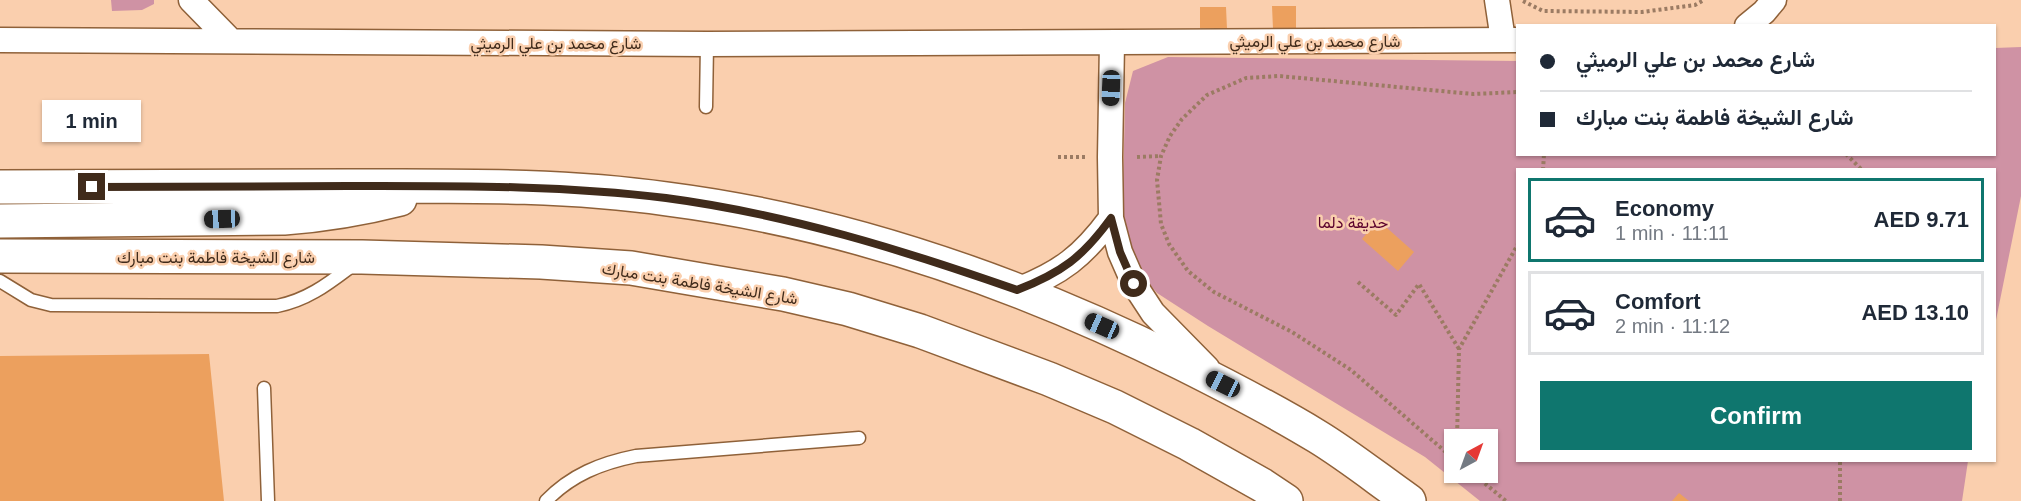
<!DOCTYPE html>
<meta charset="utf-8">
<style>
:root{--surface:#fff;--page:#f2f2f3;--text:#1f2937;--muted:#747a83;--line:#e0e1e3;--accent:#0f766e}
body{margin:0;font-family:Arial,Vazirmatn,sans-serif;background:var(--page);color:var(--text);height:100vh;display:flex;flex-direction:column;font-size:22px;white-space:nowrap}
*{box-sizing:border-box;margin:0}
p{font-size:20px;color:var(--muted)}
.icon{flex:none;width:33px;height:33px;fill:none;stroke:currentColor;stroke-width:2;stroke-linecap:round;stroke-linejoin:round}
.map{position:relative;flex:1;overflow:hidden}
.panel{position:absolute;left:1516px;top:168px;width:480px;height:294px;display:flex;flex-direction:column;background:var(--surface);border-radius:0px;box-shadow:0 2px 4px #0004}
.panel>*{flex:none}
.top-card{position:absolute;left:1516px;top:24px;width:480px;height:132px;border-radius:0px;box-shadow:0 2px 4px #0004;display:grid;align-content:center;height:132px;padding:0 24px;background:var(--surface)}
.needle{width:39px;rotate:41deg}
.controls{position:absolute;left:1444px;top:429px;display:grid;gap:12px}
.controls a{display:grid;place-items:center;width:54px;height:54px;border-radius:0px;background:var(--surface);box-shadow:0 2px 4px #0004;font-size:30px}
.end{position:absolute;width:27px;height:27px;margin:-14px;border:8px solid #402b1b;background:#fff;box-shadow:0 0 0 3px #fff}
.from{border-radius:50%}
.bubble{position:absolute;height:42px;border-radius:0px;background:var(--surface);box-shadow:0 2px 4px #0004;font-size:20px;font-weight:800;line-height:42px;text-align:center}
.car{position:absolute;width:18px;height:36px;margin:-18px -9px;border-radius:8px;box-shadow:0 0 4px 2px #0007;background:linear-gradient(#222 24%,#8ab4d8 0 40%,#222 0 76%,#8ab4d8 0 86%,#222 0)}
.top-card b{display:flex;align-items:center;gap:21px;height:57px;font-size:22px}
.top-card b+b{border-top:2px solid var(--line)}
.top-card i{width:15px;height:15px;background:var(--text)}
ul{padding:10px 0 0;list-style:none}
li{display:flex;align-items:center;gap:18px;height:84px;margin:0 12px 9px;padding:0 12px;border:3px solid var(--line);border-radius:0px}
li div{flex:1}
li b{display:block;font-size:22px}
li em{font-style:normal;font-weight:800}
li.current{border-color:var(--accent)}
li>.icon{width:54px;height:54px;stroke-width:1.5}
.button{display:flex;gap:12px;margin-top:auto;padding:12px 24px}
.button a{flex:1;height:69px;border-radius:0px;background:var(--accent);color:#fff;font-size:24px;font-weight:800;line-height:69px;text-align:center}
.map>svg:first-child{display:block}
</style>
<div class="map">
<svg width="2021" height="501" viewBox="0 0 2021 501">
<rect width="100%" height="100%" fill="#facfae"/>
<path fill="#cf92a4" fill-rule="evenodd" d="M111,0h43v4l-12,6 -30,1z
M2021,47v149l-26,129v-155h-477v290l450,1 -6,40h-482l-55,-44 -217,-131 -51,-33 -25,-29 -10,-33 3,-128 8,-32 35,-14 350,4v93h477v-106zM1455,440h33v32h-33z"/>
<path fill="#eca05e" d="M1272,6h24v23h-23z
M1200,7h26l1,22 -27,-1z
M1378,220l36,32 -16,19 -36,-32z
M209,354l15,147h-224v-145z
M1679,493l10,8h-17z"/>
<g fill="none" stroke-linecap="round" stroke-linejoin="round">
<g stroke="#8f6139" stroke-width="15">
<path id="lane" d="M706,107l1,-63
M0,281l31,19 20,5 226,1c31,-6 52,-23 76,-41
M264,388l4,113
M546,501c25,-26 55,-38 90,-45l223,-18"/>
</g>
<g stroke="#8f6139" stroke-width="27">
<path id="street" d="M191,0l40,41
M1497,0l6,40
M1747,26l17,-14 10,-12
M0,40l707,4 811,-4
M1112,43l-2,114 1,61 9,34 14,32 19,29 54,55
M1017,290c44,-17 66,-34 94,-72"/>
</g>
<g stroke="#8f6139" stroke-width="36">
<path id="secondary" d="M0,187c116,0 232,0 349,-1 106,0 213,-2 318,13 179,23 353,84 514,164 46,23 93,47 137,74 31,19 61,43 91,64
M0,221l284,-3c40,-3 77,-9 116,-19
M0,256l362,1 179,5 90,6 152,26 65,15 72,22 129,48 66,28 74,37 73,41 24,16"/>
</g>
<path stroke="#9b7b63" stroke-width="4" stroke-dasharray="3 3" stroke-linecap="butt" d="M1523,1l20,10 99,1 53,-7 9,-5
M1846,154l16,16
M1058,157h27
M1137,157l24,-1
M1543,170l1,-16
M1358,282l38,33 23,-31 40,65
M1457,440l2,-91 59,-105
M1455,460l-104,-90 -59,-38 -78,-40 -26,-21 -19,-27 -8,-20 -4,-44 4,-24 9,-20 12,-17 25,-24 39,-17 33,-2 194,18 45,-2
M1471,472l35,29
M1840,501v-41"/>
<use href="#lane" stroke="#fff" stroke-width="12"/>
<use href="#street" stroke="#fff" stroke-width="24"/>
<use href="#secondary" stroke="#fff" stroke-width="33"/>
</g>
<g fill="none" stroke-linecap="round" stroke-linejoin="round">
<path stroke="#402b1b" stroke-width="8" d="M92,187c87,0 173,0 259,-1 106,0 211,-1 315,12 121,16 237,52 351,92 44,-17 66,-33 94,-72l9,34 14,32"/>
</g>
<g text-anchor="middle" stroke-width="5" stroke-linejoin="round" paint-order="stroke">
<g font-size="16" fill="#402b1b" stroke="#facfae">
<text x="1315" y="47">شارع محمد بن علي الرميثي</text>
<text x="556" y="49">شارع محمد بن علي الرميثي</text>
<text x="216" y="263">شارع الشيخة فاطمة بنت مبارك</text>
<text transform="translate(700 283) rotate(9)" y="6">شارع الشيخة فاطمة بنت مبارك</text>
</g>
<g font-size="16" fill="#5c032e" stroke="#facfae">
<text x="1353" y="228">حديقة دلما</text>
</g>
</g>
</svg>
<div class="controls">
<a><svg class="needle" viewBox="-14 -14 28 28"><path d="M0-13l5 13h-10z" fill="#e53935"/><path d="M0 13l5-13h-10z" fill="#747a83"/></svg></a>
</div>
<i class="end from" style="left:1134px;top:284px"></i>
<i class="end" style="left:92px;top:187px"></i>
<div class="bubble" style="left:42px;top:100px;width:99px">1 min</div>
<i class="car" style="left:1111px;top:88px;rotate:182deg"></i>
<i class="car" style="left:222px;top:219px;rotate:268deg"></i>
<i class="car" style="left:1102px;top:326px;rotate:294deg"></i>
<i class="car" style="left:1223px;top:384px;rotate:296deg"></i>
<div class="top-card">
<b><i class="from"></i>شارع محمد بن علي الرميثي</b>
<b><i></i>شارع الشيخة فاطمة بنت مبارك</b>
</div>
<section class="panel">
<ul>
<li class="current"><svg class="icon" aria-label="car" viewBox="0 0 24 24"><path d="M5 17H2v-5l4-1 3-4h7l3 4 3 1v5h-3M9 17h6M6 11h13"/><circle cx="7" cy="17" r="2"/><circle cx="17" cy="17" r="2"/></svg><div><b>Economy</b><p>1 min · 11:11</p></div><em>AED 9.71</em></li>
<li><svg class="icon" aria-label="car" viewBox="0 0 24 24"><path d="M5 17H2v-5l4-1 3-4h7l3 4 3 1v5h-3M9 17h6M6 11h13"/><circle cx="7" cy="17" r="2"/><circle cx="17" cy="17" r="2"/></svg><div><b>Comfort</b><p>2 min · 11:12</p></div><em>AED 13.10</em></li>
</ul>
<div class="button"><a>Confirm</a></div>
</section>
</div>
